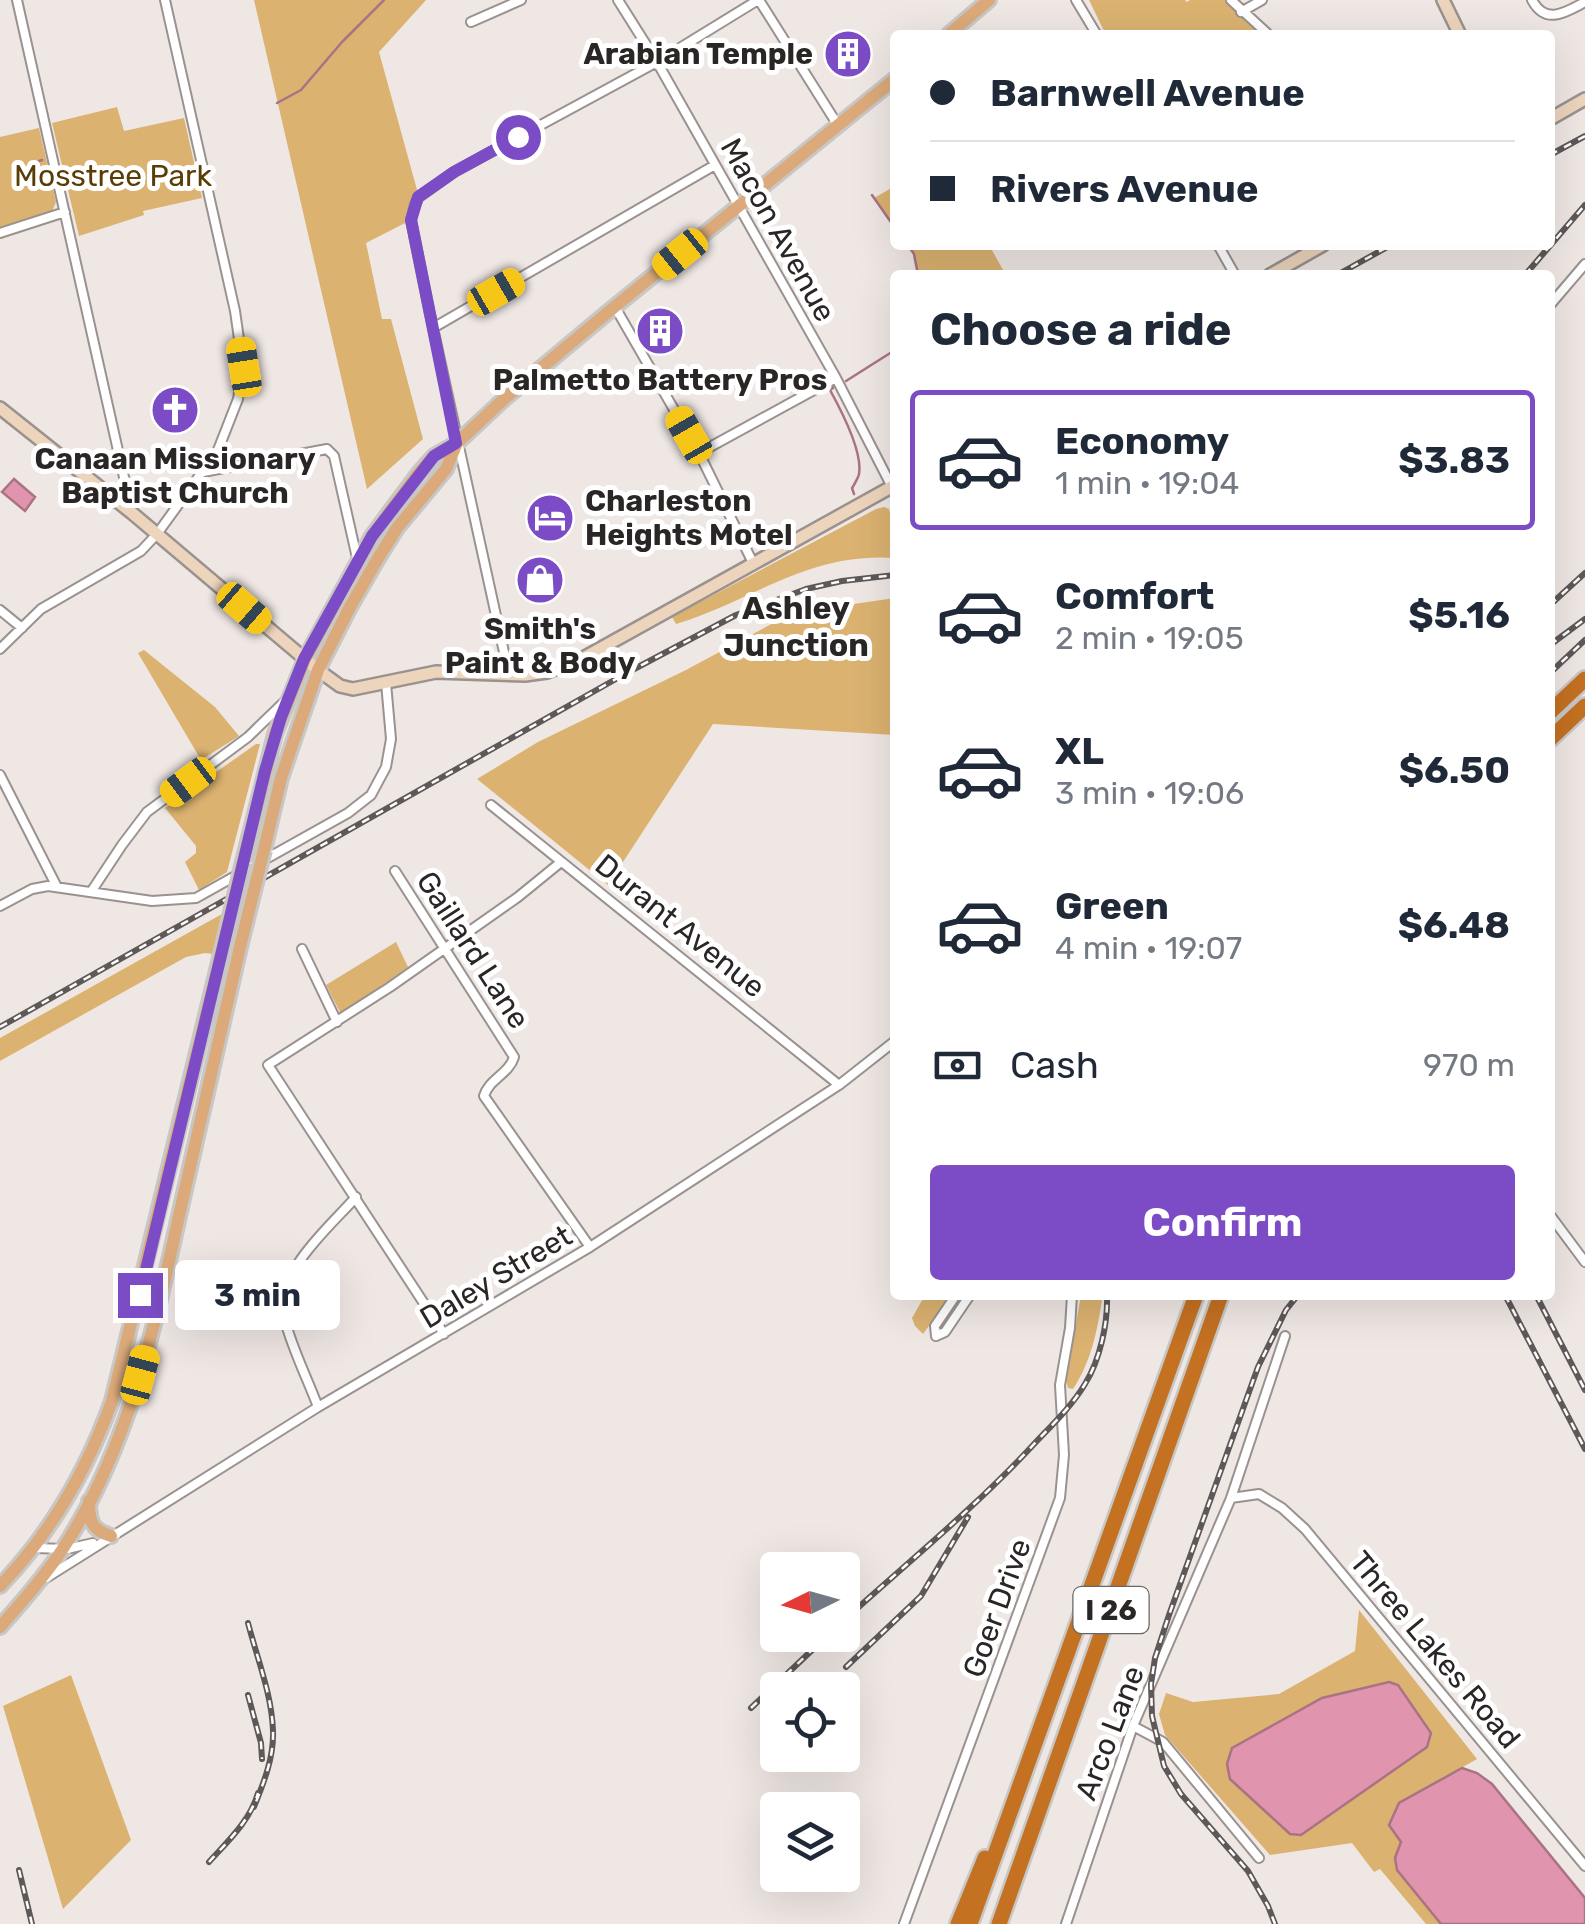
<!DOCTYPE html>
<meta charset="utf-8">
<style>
:root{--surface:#fff;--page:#f6f6f7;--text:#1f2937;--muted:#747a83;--line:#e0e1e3;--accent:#7b4cc5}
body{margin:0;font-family:Rubik,sans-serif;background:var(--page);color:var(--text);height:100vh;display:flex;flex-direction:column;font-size:38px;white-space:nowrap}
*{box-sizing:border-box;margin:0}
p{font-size:32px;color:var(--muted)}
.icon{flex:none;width:55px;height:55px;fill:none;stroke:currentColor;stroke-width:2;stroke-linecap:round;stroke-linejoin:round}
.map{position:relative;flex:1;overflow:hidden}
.sheet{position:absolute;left:890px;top:270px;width:665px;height:1030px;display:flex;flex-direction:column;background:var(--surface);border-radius:10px;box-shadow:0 10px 40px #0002}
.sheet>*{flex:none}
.guide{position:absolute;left:890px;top:30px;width:665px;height:220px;border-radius:10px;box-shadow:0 10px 40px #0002;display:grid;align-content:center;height:220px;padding:0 40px;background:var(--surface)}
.needle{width:65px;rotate:265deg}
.controls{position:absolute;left:760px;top:1552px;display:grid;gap:20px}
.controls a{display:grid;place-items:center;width:100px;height:100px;border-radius:10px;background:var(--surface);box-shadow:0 10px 40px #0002;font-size:50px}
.end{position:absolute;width:45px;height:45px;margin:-22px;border:12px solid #7b4cc5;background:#fff;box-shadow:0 0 0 5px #fff}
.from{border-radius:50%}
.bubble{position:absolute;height:70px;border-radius:10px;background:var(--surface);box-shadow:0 10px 40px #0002;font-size:32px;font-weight:700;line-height:70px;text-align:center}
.car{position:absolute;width:30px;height:60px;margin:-30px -15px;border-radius:12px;box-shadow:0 0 8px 2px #0007;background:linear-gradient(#f5c518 24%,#345 0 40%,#f5c518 0 76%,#345 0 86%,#f5c518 0)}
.guide b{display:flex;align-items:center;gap:35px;height:95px;font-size:38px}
.guide b+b{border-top:2px solid var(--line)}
.guide i{width:25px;height:25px;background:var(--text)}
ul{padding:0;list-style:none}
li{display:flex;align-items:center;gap:30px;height:140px;margin:0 20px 15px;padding:0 20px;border:5px solid transparent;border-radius:10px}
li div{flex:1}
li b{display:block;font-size:38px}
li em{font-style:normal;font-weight:700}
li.current{border-color:var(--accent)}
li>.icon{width:90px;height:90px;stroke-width:1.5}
h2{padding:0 40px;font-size:45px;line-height:120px}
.pay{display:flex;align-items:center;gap:25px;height:110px;padding:0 40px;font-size:38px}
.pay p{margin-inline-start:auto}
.action{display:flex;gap:20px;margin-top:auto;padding:20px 40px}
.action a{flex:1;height:115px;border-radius:10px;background:var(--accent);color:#fff;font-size:40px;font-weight:700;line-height:115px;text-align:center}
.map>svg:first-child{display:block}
</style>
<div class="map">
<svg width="1585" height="1924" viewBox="0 0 1585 1924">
<rect width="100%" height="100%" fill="#efe7e4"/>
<path fill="#dbb270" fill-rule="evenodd" d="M254,0h172l-47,52 40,145 -8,23 -45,23 16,76h9l32,120 -56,50z
M1089,0h96l2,2 3,-2h41l38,35h-163z
M117,107l7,24 60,-13 18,80 -59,13 1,4 -65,21 -27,-113z
M39,128l17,74 -5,12 -51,14v-91z
M895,186v42l-21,-30z
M908,245h81l17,30h-88l-4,-21z
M884,507l5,2 6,27v22c-87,-6 -141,42 -219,66l-4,-7 204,-108z
M895,598v137l-182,-11 -105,161 -131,-106 61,-37 148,-72 89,-48 65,-16z
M144,650l71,57 24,29 -38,24 -63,-107z
M256,744h4l-33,128 -28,18 -14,-28 11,-9v-7l-31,-38z
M222,914l-9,40 -8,-1 -19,4 -186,104v-23z
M396,942l12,25 -67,47 -15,-29z
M925,1295h27l-29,39 -8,-8 -3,-8z
M1081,1295h20l1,5c-5,32 -11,62 -29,89l-5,-1 -2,-7z
M1359,1610l118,149 -78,44 3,39 -7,16 2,12 44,54h-15l-46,-55 -6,3 -22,-29 -82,12 -105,-120 -6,-21 7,-21 27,9 86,-8 76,-43zM1322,1698l-95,66 5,-16z
M71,1675l60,165 -68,69 -60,-203z"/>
<path fill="#e194ad" stroke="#aa7384" stroke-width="2.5" d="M14,479l21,18 -10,14 -23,-19z
M1389,1682l9,3 33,48 -4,14 -126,88 -11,-1 -60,-55 -3,-15 5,-16 90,-50z
M1462,1768l15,5 15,11 93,114v26h-144l-44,-54 -2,-12 6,-16 -12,-17 10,-22z"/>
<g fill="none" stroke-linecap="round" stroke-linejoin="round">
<path stroke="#aa7384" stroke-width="2.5" d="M277,103l24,-13 41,-48 42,-42
M39,161l3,-1
M872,195l23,33
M908,245l6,9 4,21
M846,381l49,-31
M833,388l-3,2c11,20 33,61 29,84 0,2 -6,13 -7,14l2,6"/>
<g stroke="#99928f" stroke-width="12">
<path id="street" d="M17,0l115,513
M618,0l39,62 179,316 56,109
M759,0l80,127
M1076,0l21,35
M1231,0l38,35
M1532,0c14,26 34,12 53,2
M1241,12l21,-12
M471,22l50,-22
M0,233l65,-21
M1218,245l17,30
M1550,305l35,-41
M615,307l84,146 54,110
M433,328l282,-163
M699,453l137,-75
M203,472l124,-23 7,7 23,102
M0,610l22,18
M0,649l41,-40 100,-58 16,-17 61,-84 20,-51 5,-32 -8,-56 -70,-311
M509,675l-79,-361 -19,-94 4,-16 4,-7 35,-25 203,-110 101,-62
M0,775l57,112
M491,805l348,280
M395,871l119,186c-5,17 -25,22 -30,39l106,151
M91,892l31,-47 25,-33 101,-75 36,-35
M0,906l32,-17 16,-3 104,15 44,-3 152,-85 23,-18 15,-28 5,-28 -5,-56
M302,949l35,73
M1550,1215l35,47
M444,1334l-176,-269 122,-78 128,-90 43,-35
M936,1336l9,-4 25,-37
M936,1336l-1,-10 21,-31
M318,1407c-10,-27 -27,-61 -33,-87 -11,-48 42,-90 71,-123
M1231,1498l28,-4 23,14 23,21 280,337
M34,1548l33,1 26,-6
M46,1578l272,-171 272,-160 249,-162 56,-44
M1133,1726l30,16 96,116
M904,1924l156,-426 4,-43 -4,-70 10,-57 2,-33
M1066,1924l67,-198 98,-228 54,-162"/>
</g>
<g stroke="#99928f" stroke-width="16">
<path id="secondary" d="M1443,0l17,35
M1550,119l35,-20
M1270,275l53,-30
M0,408l132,105 186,157 22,16 13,3 83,-17 89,3 22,-3 38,-15 310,-172"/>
</g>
<g stroke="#c7c7c6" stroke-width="18">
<path id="primary" d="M948,35l41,-35
M264,850l17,-72 37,-108 32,-63 27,-47 20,-32 49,-59 11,-26
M243,862l32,-128 30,-75 67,-123 46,-62 16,-18 23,-13 47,-44 103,-86 288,-234
M89,1501c0,19 2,29 22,35
M0,1586c51,-53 87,-116 112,-185l109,-447
M0,1627c22,-25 44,-50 62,-77 68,-103 93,-226 119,-343 20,-87 40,-174 59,-260"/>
</g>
<g stroke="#c7c7c6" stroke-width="20">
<path id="highway" d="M1550,712l35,-33
M1550,739l35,-33
M958,1924l27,-66
M970,1924l226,-629
M999,1924l222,-629"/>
</g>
<use href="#street" stroke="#fff" stroke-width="8"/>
<use href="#secondary" stroke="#edd4bc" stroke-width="11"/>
<use href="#primary" stroke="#dcaa7a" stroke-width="12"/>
<use href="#highway" stroke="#c47121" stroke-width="15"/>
<g stroke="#5e5958" stroke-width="6">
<path id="rail" d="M1550,155l35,-19
M1337,275l54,-30
M1525,275l60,-70
M1550,605l35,-32
M1550,645l35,-26
M1550,673l35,-33
M0,1027l623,-352 113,-60 70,-26 36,-8 53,-6
M1505,1295l80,154
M1536,1295l49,95
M842,1622c65,-59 134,-115 193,-179 17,-18 37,-37 50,-59 15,-24 23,-61 22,-89
M248,1623c9,35 24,72 25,108 1,26 -9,51 -19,76
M846,1667l75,-71 47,-79
M248,1695l13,48 1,16
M751,1708l77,-73
M209,1862c19,-21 41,-41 49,-69
M19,1870l13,54
M1275,1924l-7,-18 -20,-35 -67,-77 -17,-28 -12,-50 -1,-32 4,-26 14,-43 89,-248 28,-57 12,-15"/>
</g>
<use href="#rail" stroke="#fff" stroke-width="2.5" stroke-dasharray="8" stroke-linecap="butt"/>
<g stroke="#c7c7c6" stroke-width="18" stroke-linecap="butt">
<path id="primary-bridge" d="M240,947l24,-97
M221,954l22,-92"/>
</g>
<use href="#primary-bridge" stroke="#dcaa7a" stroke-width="12"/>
</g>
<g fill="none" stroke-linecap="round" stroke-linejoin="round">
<path stroke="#7b4cc5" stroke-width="12" d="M140,1295l125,-524 16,-54 23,-58 68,-123 62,-80 22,-13 -45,-223 7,-23 36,-25 64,-35"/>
</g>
<defs>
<g id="building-disc" transform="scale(2.5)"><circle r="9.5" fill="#7b4cc5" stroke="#fff"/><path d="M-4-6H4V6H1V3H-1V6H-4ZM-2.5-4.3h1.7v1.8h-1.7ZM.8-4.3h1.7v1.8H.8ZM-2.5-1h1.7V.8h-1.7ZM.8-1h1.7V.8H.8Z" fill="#fff"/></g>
<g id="church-disc" transform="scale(2.5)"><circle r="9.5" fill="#7b4cc5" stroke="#fff"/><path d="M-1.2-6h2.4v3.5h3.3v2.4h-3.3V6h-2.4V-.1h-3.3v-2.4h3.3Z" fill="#fff"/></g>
<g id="hotel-disc" transform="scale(2.5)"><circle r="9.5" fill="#7b4cc5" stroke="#fff"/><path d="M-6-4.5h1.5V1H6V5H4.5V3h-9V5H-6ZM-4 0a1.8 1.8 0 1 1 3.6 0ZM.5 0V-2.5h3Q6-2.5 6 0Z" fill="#fff"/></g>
<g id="shop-disc" transform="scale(2.5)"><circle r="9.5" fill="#7b4cc5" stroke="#fff"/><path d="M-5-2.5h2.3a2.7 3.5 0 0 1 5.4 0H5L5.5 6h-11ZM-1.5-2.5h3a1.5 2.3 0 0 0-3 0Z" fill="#fff"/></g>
</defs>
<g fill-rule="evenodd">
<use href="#building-disc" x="848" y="54"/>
<use href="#building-disc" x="660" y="331"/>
<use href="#church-disc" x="175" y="410"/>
<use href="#hotel-disc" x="550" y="518"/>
<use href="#shop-disc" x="540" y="580"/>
</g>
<g text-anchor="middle" stroke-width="10" stroke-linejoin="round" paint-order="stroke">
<rect fill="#fff" stroke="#696766" stroke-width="2.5" x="1073.5" y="1587" width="75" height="46" rx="8"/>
<g font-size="28" font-weight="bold" fill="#292625">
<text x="1111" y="1620">I 26</text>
</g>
<g font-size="30" font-weight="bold" fill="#292625" stroke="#fff">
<text x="813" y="64" text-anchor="end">Arabian Temple</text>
<text x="660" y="390">Palmetto Battery Pros</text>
<text x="175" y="469">Canaan Missionary<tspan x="175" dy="34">Baptist Church</tspan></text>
<text x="585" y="511" text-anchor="start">Charleston<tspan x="585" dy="34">Heights Motel</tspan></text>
<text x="540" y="639">Smith's<tspan x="540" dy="34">Paint &amp; Body</tspan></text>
</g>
<g font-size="30" fill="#593d05" stroke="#fff">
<text x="113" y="186">Mosstree Park</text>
</g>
<g font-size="30" fill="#292625" stroke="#fff">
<text transform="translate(778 230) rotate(61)" y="10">Macon Avenue</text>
<text transform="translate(680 926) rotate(39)" y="10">Durant Avenue</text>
<text transform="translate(473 950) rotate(57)" y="10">Gaillard Lane</text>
<text transform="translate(496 1277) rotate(-31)" y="10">Daley Street</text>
<text transform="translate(997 1608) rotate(-70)" y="10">Goer Drive</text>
<text transform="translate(1435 1650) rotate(50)" y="10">Three Lakes Road</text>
<text transform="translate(1110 1733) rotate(-69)" y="10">Arco Lane</text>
</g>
<g font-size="32" font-weight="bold" fill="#292625" stroke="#fff">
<text x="796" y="619">Ashley<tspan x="796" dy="37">Junction</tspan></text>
</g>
</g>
</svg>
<div class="controls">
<a><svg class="needle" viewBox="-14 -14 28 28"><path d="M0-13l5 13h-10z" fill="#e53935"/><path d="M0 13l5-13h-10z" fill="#747a83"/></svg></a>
<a><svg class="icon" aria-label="locate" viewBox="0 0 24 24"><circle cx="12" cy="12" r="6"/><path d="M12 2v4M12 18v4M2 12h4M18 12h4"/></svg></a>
<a><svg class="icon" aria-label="layers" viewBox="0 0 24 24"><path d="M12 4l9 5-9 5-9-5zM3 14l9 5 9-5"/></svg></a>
</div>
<i class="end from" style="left:518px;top:137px"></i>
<i class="end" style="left:140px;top:1295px"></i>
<div class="bubble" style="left:175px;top:1260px;width:165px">3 min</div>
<i class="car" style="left:680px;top:254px;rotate:231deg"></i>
<i class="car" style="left:496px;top:292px;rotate:60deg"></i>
<i class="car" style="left:244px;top:367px;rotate:351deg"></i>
<i class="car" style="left:689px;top:435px;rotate:330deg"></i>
<i class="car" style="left:244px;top:608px;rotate:131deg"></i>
<i class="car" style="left:188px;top:782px;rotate:233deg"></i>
<i class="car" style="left:140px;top:1375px;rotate:15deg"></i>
<div class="guide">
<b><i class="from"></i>Barnwell Avenue</b>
<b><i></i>Rivers Avenue</b>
</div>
<section class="sheet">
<h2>Choose a ride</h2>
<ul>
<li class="current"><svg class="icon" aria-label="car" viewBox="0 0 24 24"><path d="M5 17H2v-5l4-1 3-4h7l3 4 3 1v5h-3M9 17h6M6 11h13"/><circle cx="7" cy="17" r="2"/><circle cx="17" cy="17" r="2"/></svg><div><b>Economy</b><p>1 min · 19:04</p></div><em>$3.83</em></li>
<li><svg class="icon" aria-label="car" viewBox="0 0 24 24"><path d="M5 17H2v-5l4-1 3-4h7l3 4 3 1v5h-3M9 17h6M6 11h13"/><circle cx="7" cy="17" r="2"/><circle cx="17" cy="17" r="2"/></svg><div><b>Comfort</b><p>2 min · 19:05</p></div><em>$5.16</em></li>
<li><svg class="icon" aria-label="car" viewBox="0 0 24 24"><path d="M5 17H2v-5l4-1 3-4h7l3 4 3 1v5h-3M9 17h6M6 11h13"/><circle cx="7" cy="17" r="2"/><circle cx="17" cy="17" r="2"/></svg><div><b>XL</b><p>3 min · 19:06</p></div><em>$6.50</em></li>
<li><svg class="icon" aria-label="car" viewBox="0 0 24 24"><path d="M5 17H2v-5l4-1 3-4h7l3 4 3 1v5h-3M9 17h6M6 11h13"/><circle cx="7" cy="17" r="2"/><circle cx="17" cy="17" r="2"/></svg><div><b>Green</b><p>4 min · 19:07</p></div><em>$6.48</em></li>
</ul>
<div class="pay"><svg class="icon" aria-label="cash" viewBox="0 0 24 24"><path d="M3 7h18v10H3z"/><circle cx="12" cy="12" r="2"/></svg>Cash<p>970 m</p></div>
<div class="action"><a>Confirm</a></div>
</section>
</div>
